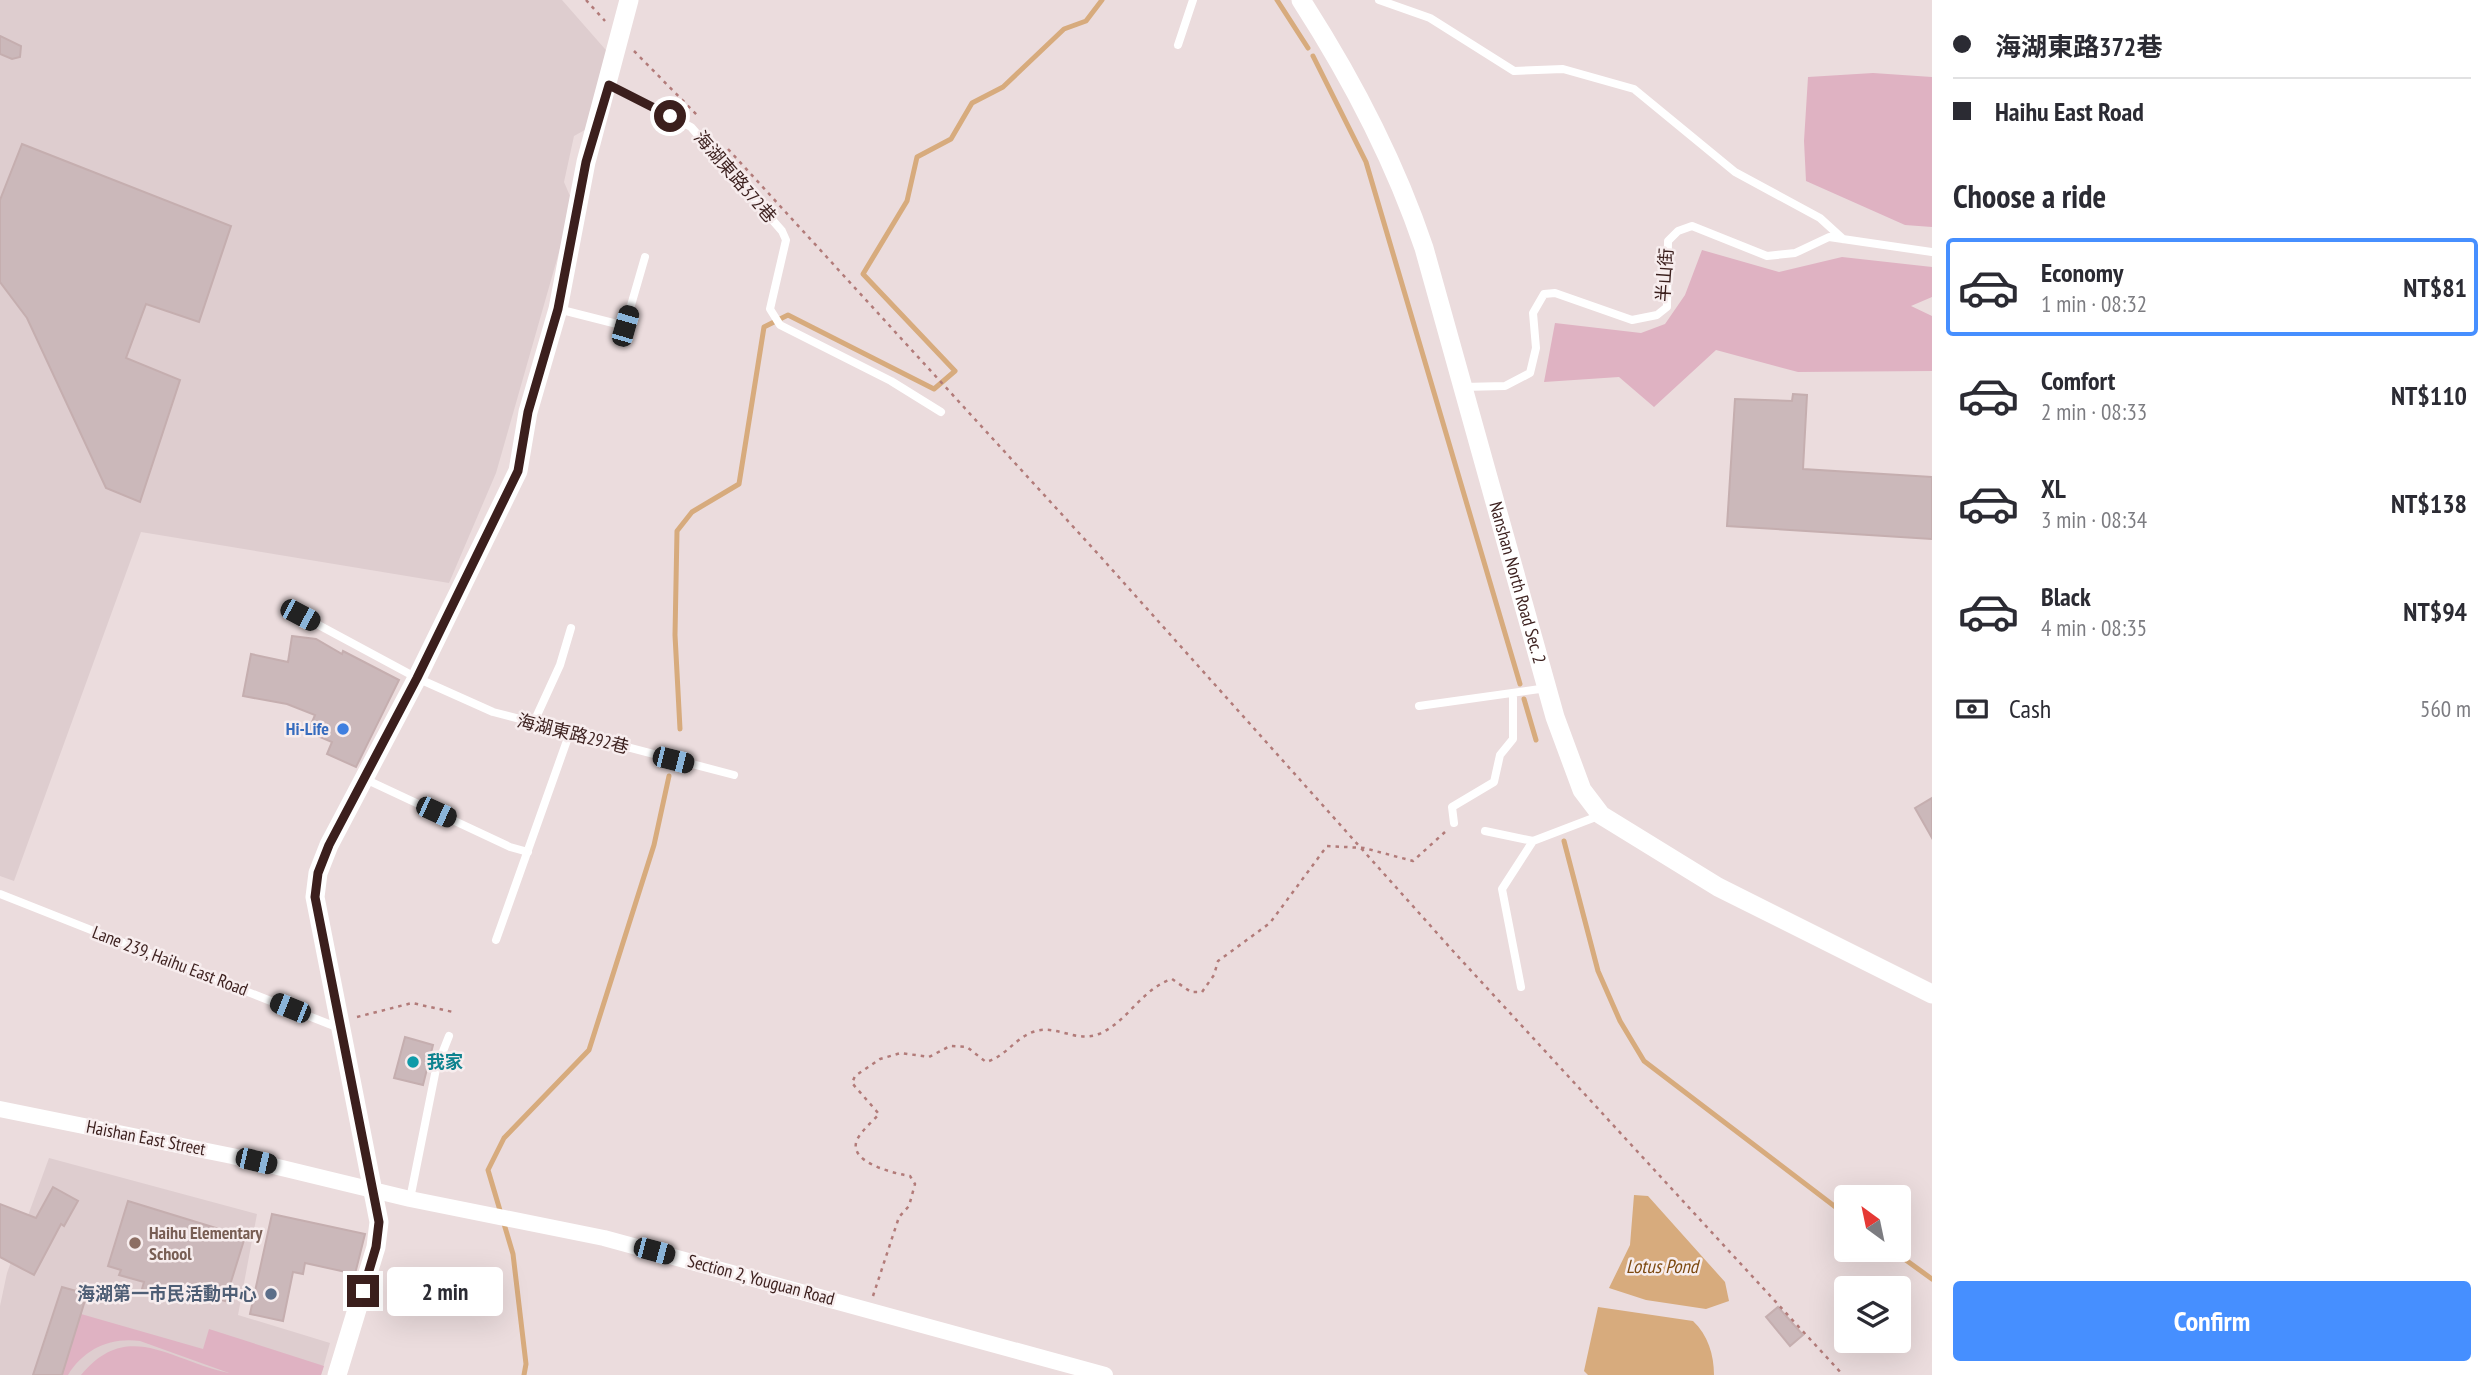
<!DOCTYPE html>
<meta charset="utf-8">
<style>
:root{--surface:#fff;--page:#f2f2f3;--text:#2b2b33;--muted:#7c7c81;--line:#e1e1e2;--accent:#468fff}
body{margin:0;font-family:"PT Sans Narrow","Noto Sans TC",sans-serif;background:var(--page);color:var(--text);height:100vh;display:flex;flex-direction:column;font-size:26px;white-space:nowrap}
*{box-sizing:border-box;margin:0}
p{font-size:23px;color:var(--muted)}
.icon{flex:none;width:38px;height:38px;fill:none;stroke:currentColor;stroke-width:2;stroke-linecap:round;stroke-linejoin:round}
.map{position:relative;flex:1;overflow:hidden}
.panel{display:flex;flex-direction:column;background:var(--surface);width:560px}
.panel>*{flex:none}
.top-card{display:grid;align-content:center;height:154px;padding:0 21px;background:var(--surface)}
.needle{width:46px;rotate:327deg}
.buttons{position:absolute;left:1834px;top:1185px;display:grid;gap:14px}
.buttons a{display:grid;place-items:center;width:77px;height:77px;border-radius:7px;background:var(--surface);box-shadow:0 7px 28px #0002;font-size:35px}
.end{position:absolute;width:32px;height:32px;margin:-16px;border:9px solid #3b1f1d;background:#fff;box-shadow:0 0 0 4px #fff}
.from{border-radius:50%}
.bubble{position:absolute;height:49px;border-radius:7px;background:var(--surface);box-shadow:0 7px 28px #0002;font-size:23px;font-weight:700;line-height:49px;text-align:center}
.car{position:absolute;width:21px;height:42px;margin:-21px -10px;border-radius:9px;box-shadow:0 0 5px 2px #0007;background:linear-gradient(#222 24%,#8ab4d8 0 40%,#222 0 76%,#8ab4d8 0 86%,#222 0)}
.top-card b{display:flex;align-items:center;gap:24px;height:66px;font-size:26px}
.top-card b+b{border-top:2px solid var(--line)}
.top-card i{width:18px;height:18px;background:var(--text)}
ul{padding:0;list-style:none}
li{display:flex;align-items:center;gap:21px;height:98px;margin:0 14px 10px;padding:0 7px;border:4px solid transparent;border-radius:7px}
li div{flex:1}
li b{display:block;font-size:26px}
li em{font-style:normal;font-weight:700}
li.on{border-color:var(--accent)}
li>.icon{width:63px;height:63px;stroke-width:1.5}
h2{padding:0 21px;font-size:32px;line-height:84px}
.pay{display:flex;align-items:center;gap:18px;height:77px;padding:0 21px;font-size:26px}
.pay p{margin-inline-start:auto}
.primary-button{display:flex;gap:14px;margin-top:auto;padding:14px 21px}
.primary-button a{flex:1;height:80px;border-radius:7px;background:var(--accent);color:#fff;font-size:28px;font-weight:700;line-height:80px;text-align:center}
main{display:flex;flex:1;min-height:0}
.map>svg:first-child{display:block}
</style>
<main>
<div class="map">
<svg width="1932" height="1375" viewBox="0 0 1932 1375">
<rect width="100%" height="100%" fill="#ebdcdd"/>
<path fill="#decdcf" d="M0,0h562l50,57 -20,69 -18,10 -10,46 9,21 -77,270 -47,110 -308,-51 -127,349 -14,-5z
M49,1158l208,56 -19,101 92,28 -9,32h-321v-69l7,-33z"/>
<path fill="#dfb2c2" d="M1873,73l59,4v150l-27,-2 -99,-44 -2,-40 4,-64z
M1702,250l77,22 63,-15 90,10v30l-21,9 21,10v55l-134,1 -82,-22 -62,57 -35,-30 -75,5 11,-59 86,10 24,-9 20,-29z
M81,1314l122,35 6,-20 115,37 -3,9h-240c47,-57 90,-14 148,-2l-89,-32c-30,-4 -56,8 -72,34h-6z"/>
<path fill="#d7ab7d" d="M1634,1195l14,1 77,86 4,19 -23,8 -60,-9 -37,-12 21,-43z
M1598,1307l95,14c15,14 21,34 21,54h-126l-4,-4z"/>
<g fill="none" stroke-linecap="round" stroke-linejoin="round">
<path stroke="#d7ab7d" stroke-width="5" d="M1277,0l31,48
M1313,56l53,106 154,522
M1524,699l12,41
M680,729l-5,-94 2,-104 15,-19 47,-28 25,-157 24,-12 146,74 21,-18 -92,-97 44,-73 10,-44 34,-18 21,-36 31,-16 61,-58 22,-8 16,-21
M1564,841l34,130 22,50 24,40 202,154
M1892,1250l40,29
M524,1375l2,-11 -13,-110 -25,-84 16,-32 85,-88 65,-205 15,-69"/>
</g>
<path fill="#cbb8ba" stroke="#c5aeaf" stroke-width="2" d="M0,36l21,10 -1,11 -8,2 -12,-5z
M22,144l209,82 -32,96 -53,-18 -20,54 54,22 -40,122 -34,-14 -79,-170 -27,-36v-82z
M1793,394l14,1 -4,74 129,8v62l-205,-13 8,-127 57,2z
M292,636l24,3 26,15 1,-3 56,29 -43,87 -29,-13 5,-12 -24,-10 7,-17 -28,-11 -44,-8 8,-42 37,8z
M1932,798v40l-17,-30z
M405,1037l28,8 -10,40 -29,-7z
M53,1187l25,14 -14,25 -3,-2 -27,51 -34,-18v-53l36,14z
M128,1201l117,36 -20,64 -13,-4 -2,5 -22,-7 -2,7 -44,-13 2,-7 -25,-7 2,-5 -13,-4z
M272,1214l93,20 -10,40 -50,-11 -2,11 -10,-2 -10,49 -33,-7z
M62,1287l25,7 -25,81h-29z
M1778,1307l25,28 -13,11 -24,-29z"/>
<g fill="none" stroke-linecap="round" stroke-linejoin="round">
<path stroke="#b27b79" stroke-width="2.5" stroke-dasharray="3.5 5" stroke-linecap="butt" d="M586,0l19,21
M634,51l64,65
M728,149l371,406 354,396 390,424
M357,1017l55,-14 41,9
M873,1296l26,-79 10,-11 6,-22 -5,-8c-13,-2 -63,-13 -53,-36 4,-9 15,-18 22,-26l-27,-31 3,-7 25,-17 21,-6 28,4 21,-11 17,1 19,15c21,-6 29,-25 50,-31 21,-6 41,12 63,3 30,-13 42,-45 73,-55l19,13h11l12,-17 4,-14 52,-38 57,-77 37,2 49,13 32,-29"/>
<path stroke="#fff" stroke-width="8" d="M1379,0l51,18 84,53 49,-2 71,20 101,83 85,46 23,21
M1178,45l15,-45
M609,85l82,42 91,104 4,9 -16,69 10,16 111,56 50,31
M558,309l67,17 20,-69
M1463,387l42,-1 25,-13 6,-25 -3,-35 11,-19 11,-1 77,27 25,-5 10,-8 1,-66 10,-10 14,-5 75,30 28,-3 34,-16 103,15
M300,615l117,63 76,34 241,63
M1419,706l128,-18
M533,724l27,-59 11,-37
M365,779l145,68 18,5
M1454,823l-2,-16 42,-25 6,-27 13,-16v-46
M1485,831l48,10
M0,894l339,134
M496,940l74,-208
M1521,987l-19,-98 31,-48 68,-26
M410,1199l26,-130 13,-33"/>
<path stroke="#fff" stroke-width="16" d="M0,1109l232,47 178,43 194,39 501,137"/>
<g stroke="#fff" stroke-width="19">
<path id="s1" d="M1301,0c51,79 93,159 123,248l131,469 27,73 19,25 117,72 214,107"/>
<path d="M337,1375l39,-128 3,-25 -64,-325 3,-24 11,-28 88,-167 101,-207 10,-59 30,-103 28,-147 43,-162"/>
</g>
</g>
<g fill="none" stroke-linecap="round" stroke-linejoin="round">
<path stroke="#3b1f1d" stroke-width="9" d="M363,1291l13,-44 3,-25 -64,-325 3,-24 11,-28 88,-167 101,-207 10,-59 30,-103 28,-147 23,-77 61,31"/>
</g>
<circle fill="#3f7fe0" stroke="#f7edee" stroke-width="2.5" cx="343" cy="729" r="7"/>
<circle fill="#0f9aa8" stroke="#f7edee" stroke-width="2.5" cx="413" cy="1062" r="7"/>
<circle fill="#8d6e63" stroke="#f7edee" stroke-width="2.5" cx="135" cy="1243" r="7"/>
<circle fill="#5c6f8a" stroke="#f7edee" stroke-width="2.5" cx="271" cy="1294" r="7"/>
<g text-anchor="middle" stroke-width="5" stroke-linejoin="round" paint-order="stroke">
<g font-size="18" fill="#3b1f1d" stroke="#f7edee">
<text transform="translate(735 177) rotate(49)" y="6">海湖東路372巷</text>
<text transform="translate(1665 275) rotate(-86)" y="6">半山街</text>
<text dy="6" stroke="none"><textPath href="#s1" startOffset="625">Nanshan North Road Sec. 2</textPath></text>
<text transform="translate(573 734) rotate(14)" y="6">海湖東路292巷</text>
<text transform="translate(170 961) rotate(21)" y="6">Lane 239, Haihu East Road</text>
<text transform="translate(146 1138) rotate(11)" y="6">Haishan East Street</text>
<text transform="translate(761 1280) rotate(15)" y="6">Section 2, Youguan Road</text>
</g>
<g font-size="18" font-weight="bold" fill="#366cbe" stroke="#f7edee" text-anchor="end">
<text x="329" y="735">Hi-Life</text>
</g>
<g font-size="18" font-weight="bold" fill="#0d838f" stroke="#f7edee" text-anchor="start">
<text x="427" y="1068">我家</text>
</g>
<g font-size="18" font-weight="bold" fill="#785e54" stroke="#f7edee" text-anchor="start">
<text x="149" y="1239">Haihu Elementary<tspan x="149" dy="21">School</tspan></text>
</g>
<g font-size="18" font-weight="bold" fill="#4e5e75" stroke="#f7edee" text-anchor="end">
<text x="257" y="1300">海湖第一市民活動中心</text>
</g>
<g font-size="19" font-style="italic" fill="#7d4a11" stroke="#f7edee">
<text x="1662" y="1273">Lotus Pond</text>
</g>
</g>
</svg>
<div class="buttons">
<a><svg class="needle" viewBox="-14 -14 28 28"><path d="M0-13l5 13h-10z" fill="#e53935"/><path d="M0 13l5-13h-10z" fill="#7c7c81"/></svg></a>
<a><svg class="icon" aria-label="layers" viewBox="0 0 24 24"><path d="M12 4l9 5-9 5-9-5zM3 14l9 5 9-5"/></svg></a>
</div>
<i class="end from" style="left:670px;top:116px"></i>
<i class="end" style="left:363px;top:1291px"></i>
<div class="bubble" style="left:387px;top:1267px;width:116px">2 min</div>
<i class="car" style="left:625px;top:326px;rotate:16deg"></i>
<i class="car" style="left:300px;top:615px;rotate:118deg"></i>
<i class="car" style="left:673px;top:760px;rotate:104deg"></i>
<i class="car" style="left:436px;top:812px;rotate:115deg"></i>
<i class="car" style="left:290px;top:1008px;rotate:292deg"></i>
<i class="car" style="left:256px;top:1161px;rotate:103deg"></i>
<i class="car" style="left:654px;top:1251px;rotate:105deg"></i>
</div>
<section class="panel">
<div class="top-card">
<b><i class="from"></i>海湖東路372巷</b>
<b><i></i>Haihu East Road</b>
</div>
<h2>Choose a ride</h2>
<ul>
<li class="on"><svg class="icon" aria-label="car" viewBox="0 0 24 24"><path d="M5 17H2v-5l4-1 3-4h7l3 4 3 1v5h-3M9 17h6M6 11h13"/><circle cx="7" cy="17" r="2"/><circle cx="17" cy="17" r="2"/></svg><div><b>Economy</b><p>1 min · 08:32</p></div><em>NT$81</em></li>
<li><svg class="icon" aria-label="car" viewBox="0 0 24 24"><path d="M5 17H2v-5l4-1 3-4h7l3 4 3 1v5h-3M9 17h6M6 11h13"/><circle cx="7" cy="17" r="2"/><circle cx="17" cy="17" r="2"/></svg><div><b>Comfort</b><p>2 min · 08:33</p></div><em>NT$110</em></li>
<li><svg class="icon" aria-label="car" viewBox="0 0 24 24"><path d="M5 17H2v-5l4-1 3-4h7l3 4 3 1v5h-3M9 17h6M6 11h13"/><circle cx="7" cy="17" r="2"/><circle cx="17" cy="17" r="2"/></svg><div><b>XL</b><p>3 min · 08:34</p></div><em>NT$138</em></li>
<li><svg class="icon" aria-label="car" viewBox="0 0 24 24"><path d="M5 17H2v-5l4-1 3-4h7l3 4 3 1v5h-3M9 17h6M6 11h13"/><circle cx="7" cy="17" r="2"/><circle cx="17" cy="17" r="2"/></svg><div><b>Black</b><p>4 min · 08:35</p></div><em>NT$94</em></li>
</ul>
<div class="pay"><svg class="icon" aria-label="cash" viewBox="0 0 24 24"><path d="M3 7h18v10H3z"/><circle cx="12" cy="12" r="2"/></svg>Cash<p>560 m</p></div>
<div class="primary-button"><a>Confirm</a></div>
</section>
</main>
